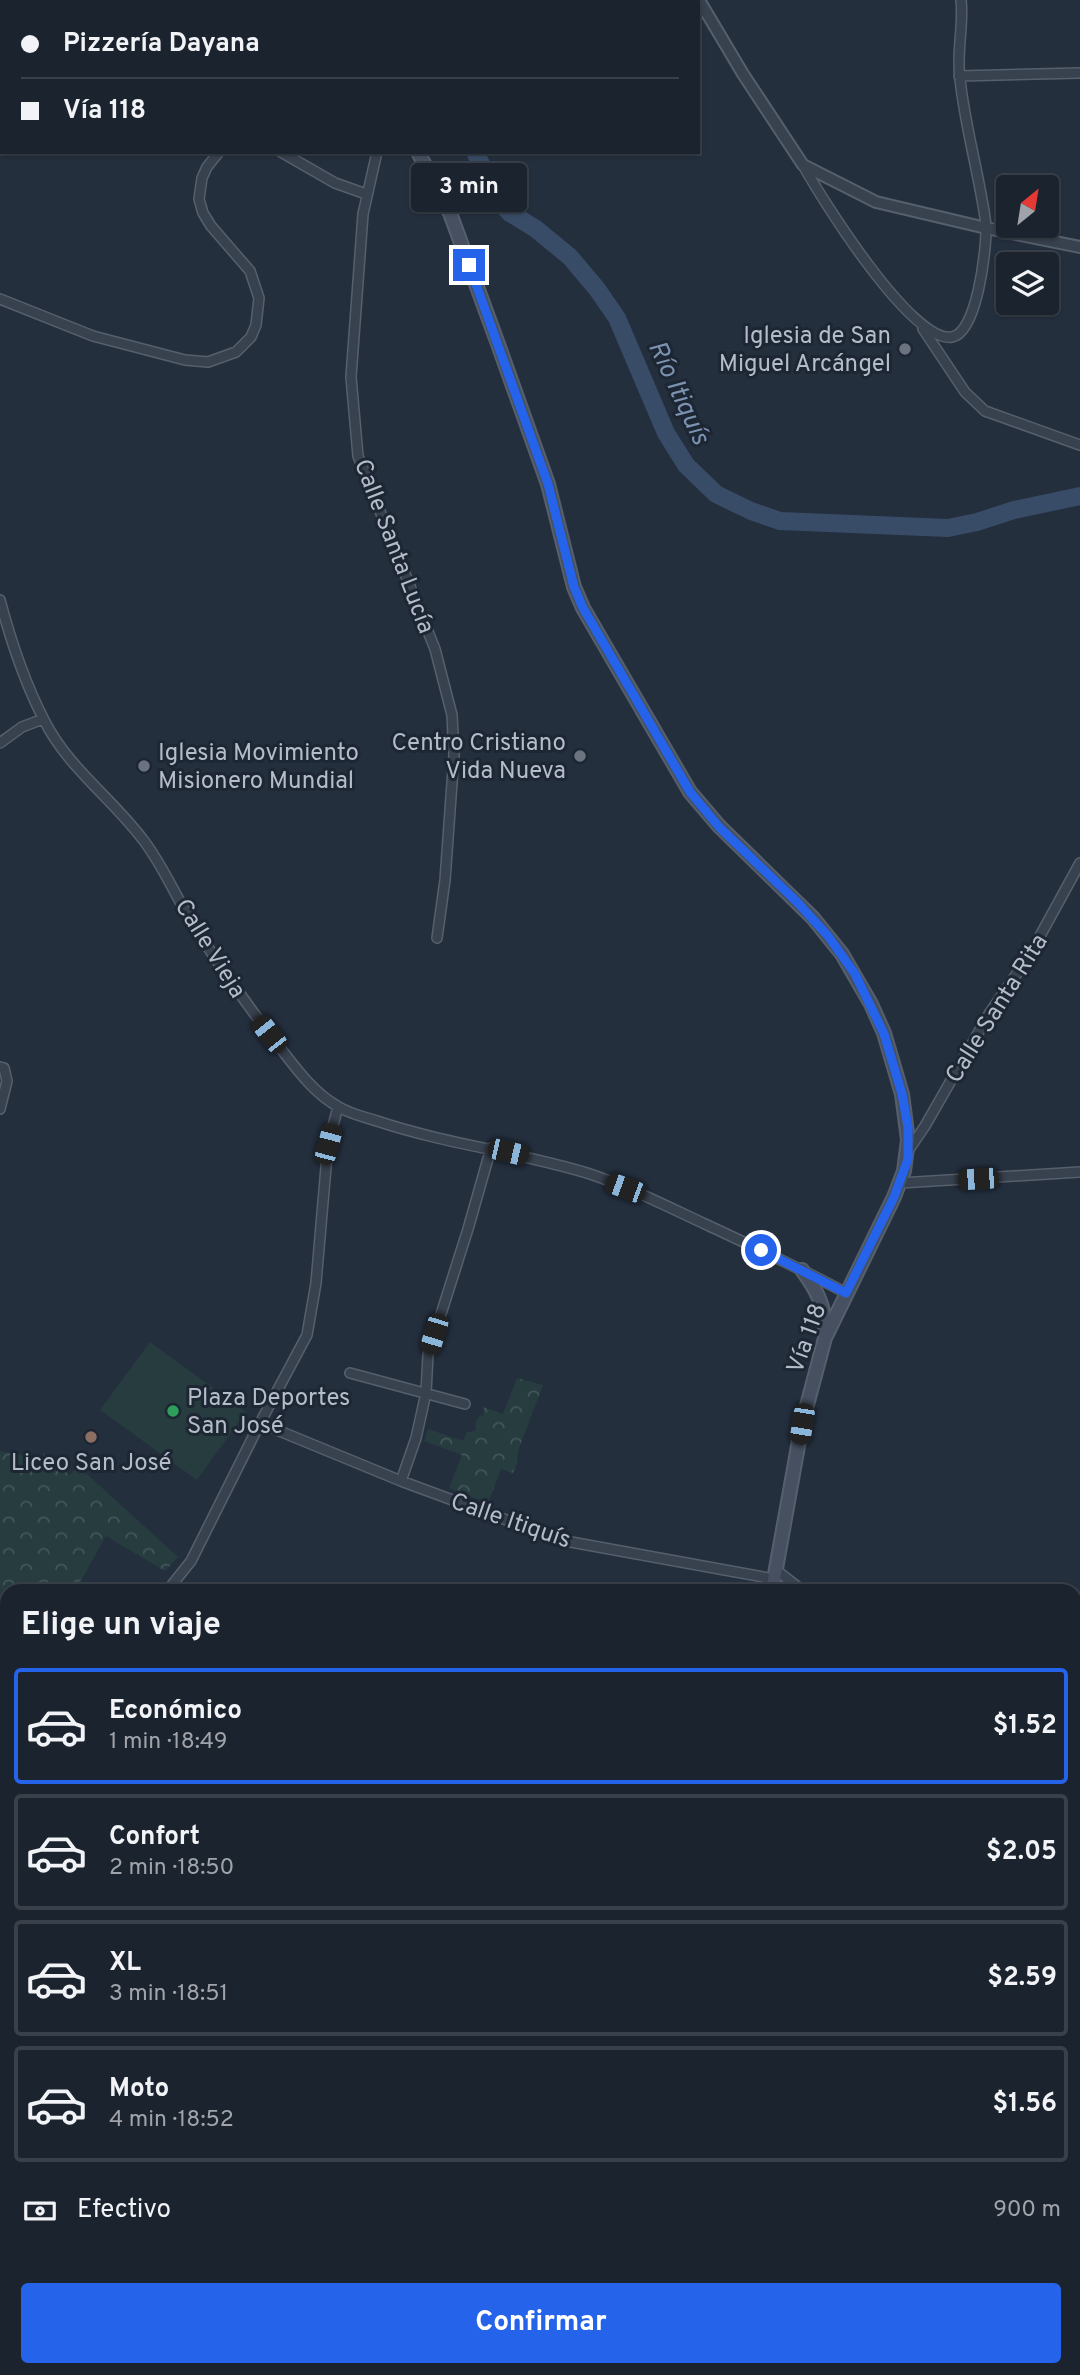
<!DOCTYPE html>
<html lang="es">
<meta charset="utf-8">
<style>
:root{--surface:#1b232e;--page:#242b36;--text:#f1f3f6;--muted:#a0a4aa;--line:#39404a;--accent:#2563eb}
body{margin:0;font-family:Overpass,sans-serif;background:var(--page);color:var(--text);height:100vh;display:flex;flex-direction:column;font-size:26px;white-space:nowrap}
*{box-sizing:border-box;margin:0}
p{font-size:23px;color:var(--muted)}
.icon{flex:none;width:38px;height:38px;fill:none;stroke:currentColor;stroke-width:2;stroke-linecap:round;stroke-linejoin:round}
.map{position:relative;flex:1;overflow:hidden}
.details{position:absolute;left:0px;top:1584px;width:1082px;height:793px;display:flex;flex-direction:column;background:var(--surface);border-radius:21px 21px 0 0;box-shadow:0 2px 5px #0004,0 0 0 2px var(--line)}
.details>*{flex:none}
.banner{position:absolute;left:0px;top:0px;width:700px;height:154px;box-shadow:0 2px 5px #0004,0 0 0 2px var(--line);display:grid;align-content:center;height:154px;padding:0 21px;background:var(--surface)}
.needle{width:46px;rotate:30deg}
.tools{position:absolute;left:996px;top:175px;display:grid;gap:14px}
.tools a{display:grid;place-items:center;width:63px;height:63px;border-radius:7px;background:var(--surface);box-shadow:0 2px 5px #0004,0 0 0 2px var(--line);font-size:35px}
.end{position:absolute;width:32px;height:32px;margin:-16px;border:9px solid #2563eb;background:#fff;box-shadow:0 0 0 4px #fff}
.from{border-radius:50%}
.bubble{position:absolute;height:49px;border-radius:7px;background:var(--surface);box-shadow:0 2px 5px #0004,0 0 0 2px var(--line);font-size:23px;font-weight:700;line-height:49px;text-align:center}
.car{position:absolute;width:21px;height:42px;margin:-21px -10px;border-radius:9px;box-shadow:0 0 5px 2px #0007;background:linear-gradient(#222 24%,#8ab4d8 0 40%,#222 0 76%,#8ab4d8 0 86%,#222 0)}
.banner b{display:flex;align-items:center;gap:24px;height:66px;font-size:26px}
.banner b+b{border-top:2px solid var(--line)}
.banner i{width:18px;height:18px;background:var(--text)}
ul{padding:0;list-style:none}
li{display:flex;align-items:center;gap:21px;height:116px;margin:0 14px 10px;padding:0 7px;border:4px solid var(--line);border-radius:7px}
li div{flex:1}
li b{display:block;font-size:26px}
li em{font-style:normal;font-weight:700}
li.current{border-color:var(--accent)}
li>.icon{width:63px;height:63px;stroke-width:1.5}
h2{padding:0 21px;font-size:32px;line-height:84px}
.pay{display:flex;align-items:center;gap:18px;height:77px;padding:0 21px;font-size:26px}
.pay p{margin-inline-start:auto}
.button{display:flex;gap:14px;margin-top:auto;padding:14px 21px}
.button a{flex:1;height:80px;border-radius:7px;background:var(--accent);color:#fff;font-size:28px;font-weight:700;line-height:80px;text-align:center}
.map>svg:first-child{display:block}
</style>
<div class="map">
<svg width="1080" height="2375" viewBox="0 0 1080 2375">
<defs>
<pattern id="grass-tufts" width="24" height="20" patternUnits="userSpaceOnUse" patternTransform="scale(1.75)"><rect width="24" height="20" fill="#263c3f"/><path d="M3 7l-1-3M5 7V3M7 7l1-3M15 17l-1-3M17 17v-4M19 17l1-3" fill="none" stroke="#435659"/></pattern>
<pattern id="park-crowns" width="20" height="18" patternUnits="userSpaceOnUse" patternTransform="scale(1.75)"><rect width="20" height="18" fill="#263c3f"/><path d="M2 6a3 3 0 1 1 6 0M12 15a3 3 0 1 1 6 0" fill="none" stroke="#435659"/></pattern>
</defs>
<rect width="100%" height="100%" fill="#242f3e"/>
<path fill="url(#grass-tufts)" d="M0,0h90l-1,2h-87v137h-2z"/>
<path fill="url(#park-crowns)" d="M517,1378l26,7 -25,66 -1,13 -4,9 -12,-4 -13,34 -39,-15 13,-33 -38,-14 4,-12 35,12 4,-9 8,-1 1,-10 4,-6 3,1 1,-9 19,7z
M0,1451l41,8 3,-5 26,21 8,-9 100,91 -13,14 -59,-35 -31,55h-68v71l-7,-3z"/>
<path fill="#263c3f" d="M150,1342l96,70 -49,68 -97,-70z"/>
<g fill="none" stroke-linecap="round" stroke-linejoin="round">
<path stroke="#394c67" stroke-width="2.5" d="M1074,1641l6,4"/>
<path stroke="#394c67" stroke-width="18" d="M37,2l3,-2
M435,2v-2
M513,2l5,-2
M0,17h2
M475,152l11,22 8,22 16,17 26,16 34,28 27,32 20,29 49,115 20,32 30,29 35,17 29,10 168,7 29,-6 37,-12 66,-14
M1074,2226l6,-2
M0,2248l7,4
M442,2370l13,5
M741,2370l2,5"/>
<g stroke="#565f6c" stroke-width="12">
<path id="minor" d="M959,76l121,-3
M281,152l54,31 31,11
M377,152l-14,62 -12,163 7,79 77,193 17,66 2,40 -9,125 -8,58
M803,165c18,33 109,179 149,172 25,-4 34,-86 34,-107 0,-12 -3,-24 -5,-36 -7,-39 -17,-76 -21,-115 -4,-26 4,-53 1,-79
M0,299l93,37 92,24 23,2 28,-10 15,-15 5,-12 3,-27 -9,-27 -39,-45 -8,-13 -4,-14 3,-21 5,-11 12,-15
M923,329l42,63 20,19 95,34
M0,600c10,38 26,85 44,120 24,48 68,78 100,121 19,25 31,54 47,80 27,43 56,84 87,124 17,22 36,49 61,62 11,7 26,10 38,14 69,23 141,31 210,52 40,13 79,33 118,51 47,22 95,44 141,69
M0,743l22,-16 21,-8
M0,1067l4,1 3,13 -7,28
M908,1151l17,-25 64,-112 40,-58 51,-93
M900,1183l180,-11
M350,1373l115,31
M260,1423l141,58 135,50 35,11 203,37
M401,1481l15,-43 10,-45 2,-38 40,-126 23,-81
M776,1570l27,21
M167,1591l24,-30 69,-138 47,-88 9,-52 12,-139 10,-37
M1074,1769l6,4
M1074,1901l6,-3
M0,1974l7,-4
M1074,2139l6,5
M96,2375l1,-5"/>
</g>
<g stroke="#565f6c" stroke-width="14">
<path id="tertiary" d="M699,0l44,74 60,91 73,37 110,26 94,19"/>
</g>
<g stroke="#565f6c" stroke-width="16">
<path id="secondary" d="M404,2l1,-2
M418,152l32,61 48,131 50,140 26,103 9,21 107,184 29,34 94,92 29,36 29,50 13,29 18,61 6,46 -4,31 -10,26 -69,141 -23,86 -30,167
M802,1270c14,19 23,35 23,60"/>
</g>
<g stroke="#414a57" stroke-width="18">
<path id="primary" d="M0,1667l7,3
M707,2370l5,5"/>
</g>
<use href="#minor" stroke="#38414e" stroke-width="9"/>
<use href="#tertiary" stroke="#38414e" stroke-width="10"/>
<use href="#secondary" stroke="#465061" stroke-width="12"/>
<use href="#primary" stroke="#56606e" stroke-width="14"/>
</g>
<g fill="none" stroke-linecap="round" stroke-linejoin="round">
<path stroke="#2563eb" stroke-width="9" d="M469,265l79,219 26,103 9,21 107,184 29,35 78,75 31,34 27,38 29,60 18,60 6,33v32l-14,38 -48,96 -85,-43"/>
</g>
<g fill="#6b7280" stroke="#1d2633" stroke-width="2.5">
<circle cx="905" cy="349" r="7"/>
<circle cx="580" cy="756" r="7"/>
<circle cx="144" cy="766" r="7"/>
</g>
<circle fill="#2e9e5b" stroke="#1d2633" stroke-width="2.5" cx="173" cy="1411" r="7"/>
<circle fill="#8d6e63" stroke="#1d2633" stroke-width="2.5" cx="91" cy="1437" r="7"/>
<g text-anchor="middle" stroke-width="6" stroke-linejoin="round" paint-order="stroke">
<g font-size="24" fill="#b4bcc9" stroke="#1d2633" text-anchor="end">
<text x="891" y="343">Iglesia de San<tspan x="891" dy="28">Miguel Arcángel</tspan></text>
<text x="566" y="750">Centro Cristiano<tspan x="566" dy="28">Vida Nueva</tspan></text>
<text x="158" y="760" text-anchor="start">Iglesia Movimiento<tspan x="158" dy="28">Misionero Mundial</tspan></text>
<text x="187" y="1405" text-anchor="start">Plaza Deportes<tspan x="187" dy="28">San José</tspan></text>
<text x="91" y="1470" text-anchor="middle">Liceo San José</text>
</g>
<g font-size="24" fill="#b4bcc9" stroke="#1d2633">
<text transform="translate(395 546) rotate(69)" y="8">Calle Santa Lucía</text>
<text transform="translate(211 948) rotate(58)" y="8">Calle Vieja</text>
<text transform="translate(996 1008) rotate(-58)" y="8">Calle Santa Rita</text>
<text transform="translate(806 1338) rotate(-70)" y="8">Vía 118</text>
<text transform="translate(511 1520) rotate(19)" y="8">Calle Itiquís</text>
</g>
<g font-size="26" font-style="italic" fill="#7c92b1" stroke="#1d2633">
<text transform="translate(680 392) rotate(65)" y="9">Río Itiquís</text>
</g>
</g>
</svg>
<div class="tools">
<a><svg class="needle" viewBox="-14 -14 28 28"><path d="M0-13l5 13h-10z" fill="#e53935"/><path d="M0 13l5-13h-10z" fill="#a0a4aa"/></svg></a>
<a><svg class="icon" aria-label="layers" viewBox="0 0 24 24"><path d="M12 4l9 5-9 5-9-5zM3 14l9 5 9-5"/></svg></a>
</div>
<i class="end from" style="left:761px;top:1250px"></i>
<i class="end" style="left:469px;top:265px"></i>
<div class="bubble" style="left:411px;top:163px;width:116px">3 min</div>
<i class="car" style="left:269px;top:1034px;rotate:322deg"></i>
<i class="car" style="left:328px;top:1144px;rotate:15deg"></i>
<i class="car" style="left:508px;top:1152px;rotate:103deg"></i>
<i class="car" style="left:978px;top:1179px;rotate:267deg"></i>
<i class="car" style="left:625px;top:1188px;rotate:290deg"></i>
<i class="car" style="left:434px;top:1334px;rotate:197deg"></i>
<i class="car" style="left:802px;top:1424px;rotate:189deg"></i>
<div class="banner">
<b><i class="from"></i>Pizzería Dayana</b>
<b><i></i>Vía 118</b>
</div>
<section class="details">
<h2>Elige un viaje</h2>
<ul>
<li class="current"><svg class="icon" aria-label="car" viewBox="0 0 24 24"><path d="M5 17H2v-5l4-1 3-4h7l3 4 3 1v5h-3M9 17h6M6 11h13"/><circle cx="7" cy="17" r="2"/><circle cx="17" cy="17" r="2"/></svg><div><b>Económico</b><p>1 min · 18:49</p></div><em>$1.52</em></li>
<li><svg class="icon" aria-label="car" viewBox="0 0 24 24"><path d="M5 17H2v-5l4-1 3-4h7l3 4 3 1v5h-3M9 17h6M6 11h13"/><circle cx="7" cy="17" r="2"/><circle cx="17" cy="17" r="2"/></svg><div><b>Confort</b><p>2 min · 18:50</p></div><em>$2.05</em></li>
<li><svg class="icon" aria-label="car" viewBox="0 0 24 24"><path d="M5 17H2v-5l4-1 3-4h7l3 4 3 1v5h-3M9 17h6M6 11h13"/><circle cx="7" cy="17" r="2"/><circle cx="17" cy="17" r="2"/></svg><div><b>XL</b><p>3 min · 18:51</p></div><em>$2.59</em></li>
<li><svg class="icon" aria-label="car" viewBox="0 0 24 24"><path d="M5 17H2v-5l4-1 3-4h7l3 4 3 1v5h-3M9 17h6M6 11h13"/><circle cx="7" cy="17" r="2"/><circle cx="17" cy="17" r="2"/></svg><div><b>Moto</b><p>4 min · 18:52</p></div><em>$1.56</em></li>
</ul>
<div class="pay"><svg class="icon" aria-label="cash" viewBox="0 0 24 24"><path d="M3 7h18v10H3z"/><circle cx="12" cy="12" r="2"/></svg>Efectivo<p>900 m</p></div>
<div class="button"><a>Confirmar</a></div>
</section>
</div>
